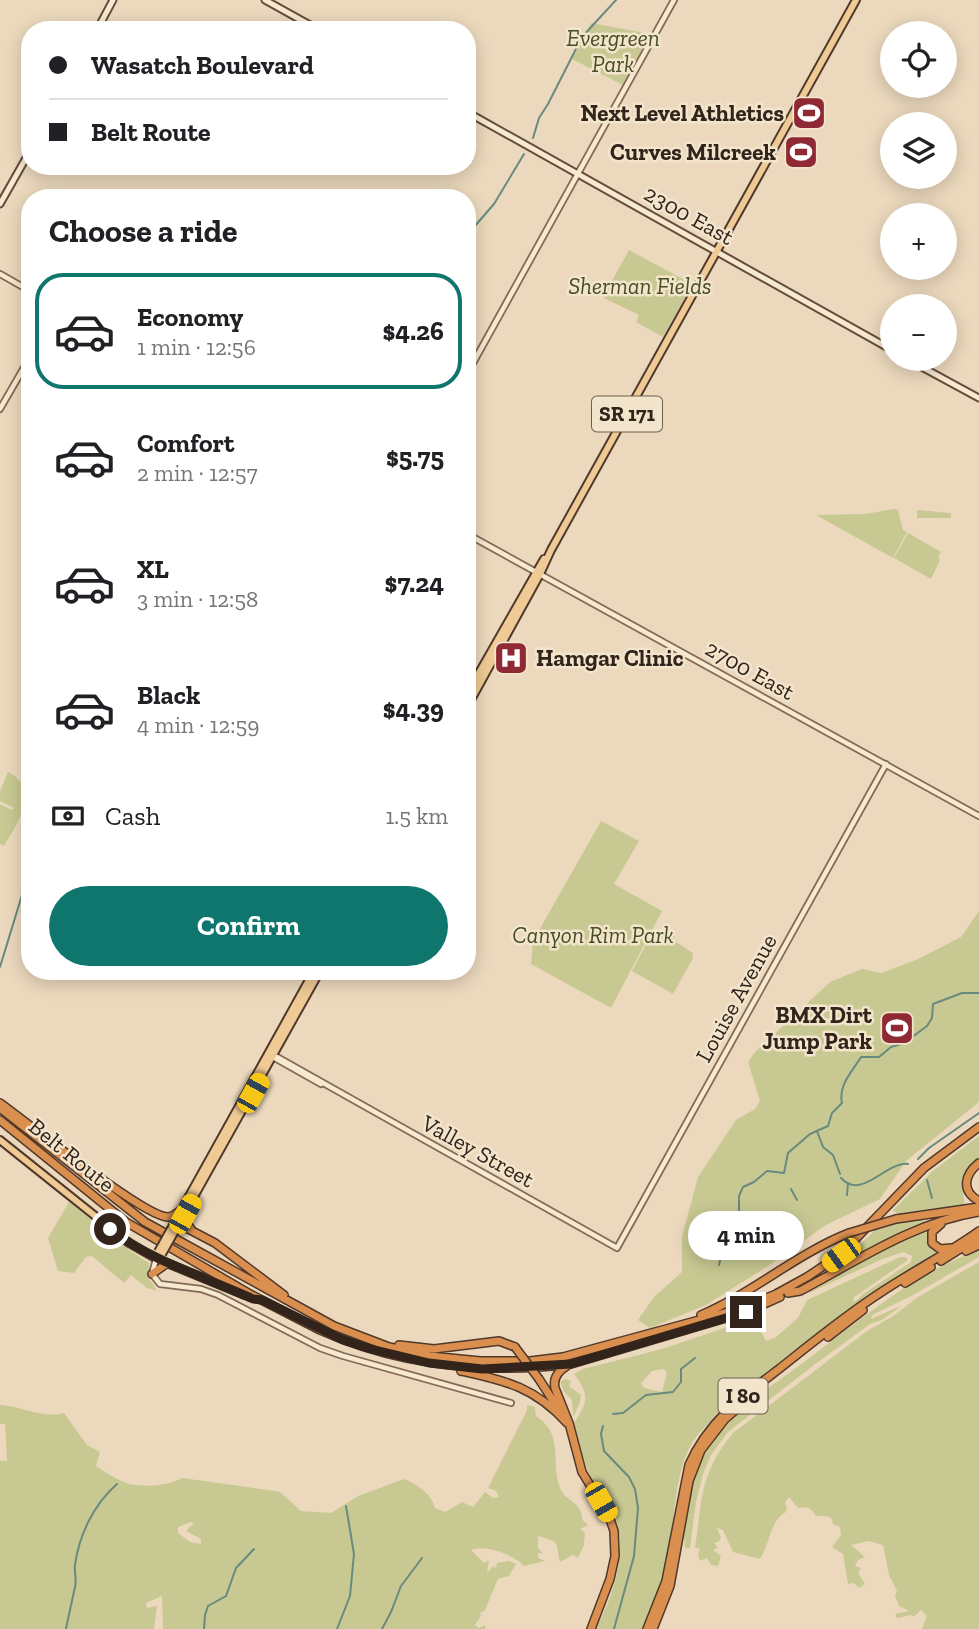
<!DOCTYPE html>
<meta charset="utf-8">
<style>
:root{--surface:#fff;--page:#f2f2f2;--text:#202124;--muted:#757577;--line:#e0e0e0;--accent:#0f766e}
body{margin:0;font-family:"Zilla Slab",serif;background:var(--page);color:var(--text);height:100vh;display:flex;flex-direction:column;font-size:26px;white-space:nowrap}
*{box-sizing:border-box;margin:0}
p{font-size:23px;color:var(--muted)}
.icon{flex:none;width:38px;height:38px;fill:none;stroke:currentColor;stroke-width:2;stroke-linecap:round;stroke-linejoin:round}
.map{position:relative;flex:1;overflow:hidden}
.side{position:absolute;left:21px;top:189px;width:455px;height:791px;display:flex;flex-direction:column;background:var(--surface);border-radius:28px;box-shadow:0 4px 18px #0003}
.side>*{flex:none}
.top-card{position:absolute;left:21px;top:21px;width:455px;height:154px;border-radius:28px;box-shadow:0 4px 18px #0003;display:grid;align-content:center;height:154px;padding:0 28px;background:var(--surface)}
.buttons{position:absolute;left:880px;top:21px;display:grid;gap:14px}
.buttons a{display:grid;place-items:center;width:77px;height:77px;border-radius:50%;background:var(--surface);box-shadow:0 4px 18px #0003;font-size:35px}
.end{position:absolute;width:32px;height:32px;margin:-16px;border:9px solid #32241b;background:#fff;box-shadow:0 0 0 4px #fff}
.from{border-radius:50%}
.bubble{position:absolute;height:49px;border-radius:24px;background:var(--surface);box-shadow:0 4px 18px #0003;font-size:23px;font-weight:700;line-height:49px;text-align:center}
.car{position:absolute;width:21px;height:42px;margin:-21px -10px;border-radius:9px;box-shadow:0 0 5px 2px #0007;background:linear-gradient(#f5c518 24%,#345 0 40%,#f5c518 0 76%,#345 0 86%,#f5c518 0)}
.top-card b{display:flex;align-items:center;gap:24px;height:66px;font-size:26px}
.top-card b+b{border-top:2px solid var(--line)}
.top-card i{width:18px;height:18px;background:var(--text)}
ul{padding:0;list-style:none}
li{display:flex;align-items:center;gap:21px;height:116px;margin:0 14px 10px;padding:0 14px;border:4px solid transparent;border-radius:28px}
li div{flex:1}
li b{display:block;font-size:26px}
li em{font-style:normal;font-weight:700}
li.current{border-color:var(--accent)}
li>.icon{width:63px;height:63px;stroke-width:1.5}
h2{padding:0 28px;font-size:32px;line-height:84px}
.pay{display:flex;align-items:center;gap:18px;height:77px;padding:0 28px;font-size:26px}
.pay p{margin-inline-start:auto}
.cta{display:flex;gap:14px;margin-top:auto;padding:14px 28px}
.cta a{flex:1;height:80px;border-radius:42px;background:var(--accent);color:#fff;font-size:28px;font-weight:700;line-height:80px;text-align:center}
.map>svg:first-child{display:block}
</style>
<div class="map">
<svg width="979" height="1629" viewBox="0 0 979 1629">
<rect width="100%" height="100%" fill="#ecd9bd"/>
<path fill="#c8c992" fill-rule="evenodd" d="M591,23l49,9 9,5 -26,48 -51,-26z
M629,250l63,34 -29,53 -27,-15 3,-7 -35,-17v-3z
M894,509l4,1 5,20 4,2 -14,26 -77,-43 49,-1z
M917,510l34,3v5h-34z
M908,533l33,19 -3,6 2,2 -9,19 -37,-21z
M8,772c33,16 9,52 -4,74l-4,-2v-40l12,6 2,-2 -14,-7v-10z
M601,821l38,20 -25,43 48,27 -51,97 -80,-44 2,-23z
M979,911v191l-73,59 -26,38 -54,26 -55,39 -65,41 -56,23 -12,-8 16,-23 28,-25v-35l16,-60 38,-57 19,-11 5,-8 -12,-39 7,-10 75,-70 32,-13 20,4 36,-14 43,-22z
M654,929l12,7 2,-3 7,3 -2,4 20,13 -1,7 -19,34 -41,-23z
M979,1136v24c-20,14 -17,24 -14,46l-65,10 -7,-6 41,-40z
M69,1202l60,48 20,13 -1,14 9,14 -10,-3 -16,-13 -7,8 -32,-27 -6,1 -12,16 -16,-2 -10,-33z
M923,1220l1,3 -94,48 21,-17 28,-28 23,-5z
M930,1228v14l10,9c-81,45 -151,106 -224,164 -8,9 -18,18 -24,28 -18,30 -17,81 -25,115 -5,25 -14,48 -25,71h-46c17,-33 32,-76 19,-114 -5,-13 -16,-24 -23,-36 -9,-18 -13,-37 -18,-56 14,-21 16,-28 0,-49l9,-5 79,-20 101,-34 -8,5 11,21 10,-4 22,-19 9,-18 93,-43h5l3,3 -55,38 2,4 8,-8 48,-32 1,-6 -9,-4 -23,8 -73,34 80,-47zM664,1369l3,4 -5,19 -18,-4 -3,-5 11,-12z
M979,1249v8l-64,37 -43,21 -1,4 32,-14 -21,15 -12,4 -56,41 -86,67 -17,23 -8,19 -7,28 -6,46h-5c-5,-32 12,-91 33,-116 21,-25 52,-45 78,-64 37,-28 74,-57 112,-83 22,-15 47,-25 71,-36z
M979,1262v367h-57l5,-13 -6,-6 -7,7 -3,-2 -14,3 -2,-4 14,-3 -10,-5 -4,-10 2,-5 -8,-16 -6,-30 -15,-4 -17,4 14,12 -7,3 -3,6 6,2 -3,5 7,11 -6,4 -5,-5 -6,1 -5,-30 -11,-7 9,-12 -1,-8 -7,-3 -1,-5 -5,-3h-11c-5,-8 -9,-10 -18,-8l-9,-11 -4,6 2,4 -1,5c-16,8 -16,32 -26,47l-27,-7 -10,-22 -6,-2 4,10 -3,4 -4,1 4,5 -5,2 8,6 -3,10 -7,-1 -4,-7 -7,3 -2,-7 2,-6h-5c7,-48 5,-76 38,-115l134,-102 26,-15 25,-19z
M566,1379l5,2 -2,5 12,9 -1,8 -7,14 -1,-17 -8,-8 -4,-11z
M0,1405c21,1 44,14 64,8l23,32 13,7 -4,14c9,6 20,13 30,17 15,5 43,3 56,-5l86,12 12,2 21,19 30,2 27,-17 46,-17c14,6 27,14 31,29l10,4 17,-10 11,5 12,-15 8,6 6,-1 -3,-6 -8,-3 39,-78v-5l8,2 1,9c29,19 14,46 24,72 5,13 23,15 22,31l6,6 -8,4 5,4 -1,12 -6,13 -5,-3 -13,7c-6,-23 3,-18 -22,-26v12l5,5h-5v5l7,3 -21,5c-11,-12 -39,-22 -53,-16l13,13 5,-3 -2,13 6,-7 3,2 1,-5 12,-2 7,3 -7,12 -11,3 -13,31 -5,3 1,3 -6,9 4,3 6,-3v4h-322l-1,-33 -16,7 1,5 10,-2 -3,23h-154v-168h7l-2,-37h-5zM191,1522l3,1 -8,8 15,8v5l-11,-2 -12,-9v-6z"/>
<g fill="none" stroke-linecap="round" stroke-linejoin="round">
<path stroke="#698a7f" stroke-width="2" d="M533,138l6,-20 9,-14 34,-67 34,-37
M467,235l27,-31 30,-50
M0,967l30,-98
M817,1131l6,16 10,8 7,19
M918,1159l11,-11 50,-35
M841,1178c21,23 45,-17 67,-14
M927,1180l5,18
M791,1189l6,11
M847,1195l1,-12
M719,1265l8,-36 12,-16v-17l4,-9 11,-5 13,-11 17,2 4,-20 22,-19 18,-8 4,-13 10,-10c-4,-18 10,-31 19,-46h18l12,-10 13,-4 23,-17 5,-8 1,-14 29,-11h17
M613,1414l10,-1 23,-18 27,-3 8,-10v-13l14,-11
M603,1426l-2,8 3,17 25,26 6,12 3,19 -4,48 -20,73
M66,1629c3,-15 6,-28 9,-42 2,-7 -1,-15 0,-22 4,-30 19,-61 42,-81
M204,1629l1,-14 3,-9 18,-10 10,-28 18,-19
M337,1629l13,-33 4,-42 -8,-48
M382,1629l9,-17 10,-26 21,-28"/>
<g stroke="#836a57" stroke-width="8">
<path id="tertiary" d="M0,274l30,17
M467,374l207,-374
M0,409l30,-52
M467,534l512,282
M272,1057h5l340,191 269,-484
M273,1057l48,27
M156,1259l-4,15 8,10 41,5 17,6 102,53 23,8 168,47"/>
</g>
<g stroke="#644b3b" stroke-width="9">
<path id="secondary" d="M265,0l54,30
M97,30l16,-30
M467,112l425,238
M0,204l30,-53
M907,359l72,39"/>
</g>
<g stroke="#50392c" stroke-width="10">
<path id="primary" d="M467,694l77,-135
M467,707l73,-133 11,-24 305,-550
M0,1140l129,103 28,16
M173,1225l141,-254
M177,1227l143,-256"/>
</g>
<g stroke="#50392c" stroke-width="10">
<path id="motorway" d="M0,1103c27,19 144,114 168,114 5,0 9,-4 14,-8
M0,1108l145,114 189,104 55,21 41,9 50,5h50l33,-4 177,-48 36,-15 31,-17 33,-22 84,-87 55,-41
M0,1120l126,102 124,72 70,36c80,36 165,44 251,34l175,-52 34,-15
M979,1163c-15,12 -18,28 0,38
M185,1215l1,8 5,6
M896,1219l83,-12
M175,1222l40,21 69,52
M941,1224l-9,8v11l8,6 11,-1
M966,1251l13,-6
M157,1259l88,36
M941,1261l38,-24
M152,1274l14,-10
M905,1283l26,-16
M788,1293l12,-2c57,-30 114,-69 179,-79
M701,1315c52,-22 95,-61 148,-82
M828,1337l35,-27
M399,1345l35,4 65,-8 16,6
M567,1366c-9,5 -14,12 -12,22l14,35 13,49 27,44 5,15 1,25 -5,23 -19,50
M461,1371c45,10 74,16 106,52
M539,1379l20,31
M647,1629l19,-48 23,-116c19,-44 53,-68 90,-96 34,-27 68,-55 104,-78 32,-21 65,-38 96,-60
M653,1629l17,-43 19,-105 12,-31 24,-31 35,-30"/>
</g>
<use href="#tertiary" stroke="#f7e8d0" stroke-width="4.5"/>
<use href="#secondary" stroke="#f7e8d0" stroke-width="5"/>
<use href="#primary" stroke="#efca95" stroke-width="6"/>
<use href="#motorway" stroke="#da8f4f" stroke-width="7"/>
<g stroke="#50392c" stroke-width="10" stroke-linecap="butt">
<path id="primary-bridge" d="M158,1252l14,-25
M162,1254l14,-25"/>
</g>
<g stroke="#50392c" stroke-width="10" stroke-linecap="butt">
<path id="motorway-bridge" d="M849,1233l47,-14
M515,1347l24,32"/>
</g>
<use href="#primary-bridge" stroke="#efca95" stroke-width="6"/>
<use href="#motorway-bridge" stroke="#da8f4f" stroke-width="7"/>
</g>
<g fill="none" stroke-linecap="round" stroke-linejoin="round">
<path stroke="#32241b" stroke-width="9" d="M110,1229c43,33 93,47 143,70l9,1 81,40 28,9 58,14 53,6 89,-5 175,-52"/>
</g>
<defs>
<g id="stadium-square" transform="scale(1.75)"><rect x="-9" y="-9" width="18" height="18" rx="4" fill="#8f2934" stroke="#f3e4cc"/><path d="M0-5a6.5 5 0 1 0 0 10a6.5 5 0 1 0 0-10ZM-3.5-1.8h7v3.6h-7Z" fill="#fff"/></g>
<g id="hospital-square" transform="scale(1.75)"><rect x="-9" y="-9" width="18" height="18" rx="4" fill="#8f2934" stroke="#f3e4cc"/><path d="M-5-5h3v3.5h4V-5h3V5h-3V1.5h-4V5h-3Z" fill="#fff"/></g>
</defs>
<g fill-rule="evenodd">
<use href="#stadium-square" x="809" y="113"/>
<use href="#stadium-square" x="801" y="152"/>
<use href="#hospital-square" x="511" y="658"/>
<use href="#stadium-square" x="897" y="1028"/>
</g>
<g text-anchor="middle" stroke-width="5" stroke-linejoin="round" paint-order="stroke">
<g fill="#f3e4cc" stroke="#6c5e50" stroke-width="2">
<rect x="592" y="396.5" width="70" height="35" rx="5"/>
<rect x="718.5" y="1378.5" width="49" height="35" rx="5"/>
</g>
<g font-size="21" font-weight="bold" fill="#32241b">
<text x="627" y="421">SR 171</text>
<text x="743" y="1403">I 80</text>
</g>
<g font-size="23" font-style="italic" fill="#474e23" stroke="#f3e4cc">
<text x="613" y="46">Evergreen<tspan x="613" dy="26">Park</tspan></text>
<text x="640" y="294">Sherman Fields</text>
<text x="593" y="943">Canyon Rim Park</text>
</g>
<g font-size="23" font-weight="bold" fill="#32241b" stroke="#f3e4cc" text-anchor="end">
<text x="784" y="121">Next Level Athletics</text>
<text x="776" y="160">Curves Milcreek</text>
<text x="536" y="666" text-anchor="start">Hamgar Clinic</text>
<text x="872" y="1023">BMX Dirt<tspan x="872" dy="26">Jump Park</tspan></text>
</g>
<g font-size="23" fill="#32241b" stroke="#f3e4cc">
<text transform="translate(689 215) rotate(29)" y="8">2300 East</text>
<text transform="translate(750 670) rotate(29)" y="8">2700 East</text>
<text transform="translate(736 998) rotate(-61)" y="8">Louise Avenue</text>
<text transform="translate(478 1151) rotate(29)" y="8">Valley Street</text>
<text transform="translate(72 1155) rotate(39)" y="8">Belt Route</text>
</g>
</g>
</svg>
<div class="buttons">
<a><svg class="icon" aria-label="locate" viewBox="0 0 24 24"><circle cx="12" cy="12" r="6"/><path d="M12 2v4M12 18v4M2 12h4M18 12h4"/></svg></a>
<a><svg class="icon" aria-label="layers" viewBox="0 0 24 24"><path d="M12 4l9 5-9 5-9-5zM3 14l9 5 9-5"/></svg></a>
<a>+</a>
<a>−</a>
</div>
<i class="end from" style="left:110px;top:1229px"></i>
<i class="end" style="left:746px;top:1312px"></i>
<div class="bubble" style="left:688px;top:1211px;width:116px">4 min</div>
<i class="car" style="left:253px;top:1093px;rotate:29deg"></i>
<i class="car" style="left:185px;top:1214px;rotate:29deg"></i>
<i class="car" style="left:841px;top:1255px;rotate:234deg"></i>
<i class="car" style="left:601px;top:1502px;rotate:150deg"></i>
<div class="top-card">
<b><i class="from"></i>Wasatch Boulevard</b>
<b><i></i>Belt Route</b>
</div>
<section class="side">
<h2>Choose a ride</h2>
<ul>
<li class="current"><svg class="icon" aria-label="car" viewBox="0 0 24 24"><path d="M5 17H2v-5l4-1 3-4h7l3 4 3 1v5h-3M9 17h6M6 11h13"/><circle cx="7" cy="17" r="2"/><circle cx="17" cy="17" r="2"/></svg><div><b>Economy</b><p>1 min · 12:56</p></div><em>$4.26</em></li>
<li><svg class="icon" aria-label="car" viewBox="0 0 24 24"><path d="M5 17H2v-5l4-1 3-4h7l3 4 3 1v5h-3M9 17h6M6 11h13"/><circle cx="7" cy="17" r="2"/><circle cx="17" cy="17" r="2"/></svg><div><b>Comfort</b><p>2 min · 12:57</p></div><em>$5.75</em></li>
<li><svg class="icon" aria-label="car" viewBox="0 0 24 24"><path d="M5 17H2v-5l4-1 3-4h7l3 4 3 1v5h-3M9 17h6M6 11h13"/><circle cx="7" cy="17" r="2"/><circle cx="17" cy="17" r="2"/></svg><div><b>XL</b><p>3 min · 12:58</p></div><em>$7.24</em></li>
<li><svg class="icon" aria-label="car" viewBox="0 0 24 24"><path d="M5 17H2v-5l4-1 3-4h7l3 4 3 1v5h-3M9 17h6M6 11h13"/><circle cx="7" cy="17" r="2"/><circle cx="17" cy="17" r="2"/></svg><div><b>Black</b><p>4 min · 12:59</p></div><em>$4.39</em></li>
</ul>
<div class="pay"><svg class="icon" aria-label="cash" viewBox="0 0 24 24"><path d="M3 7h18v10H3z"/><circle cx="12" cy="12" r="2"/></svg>Cash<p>1.5 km</p></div>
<div class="cta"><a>Confirm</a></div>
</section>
</div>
